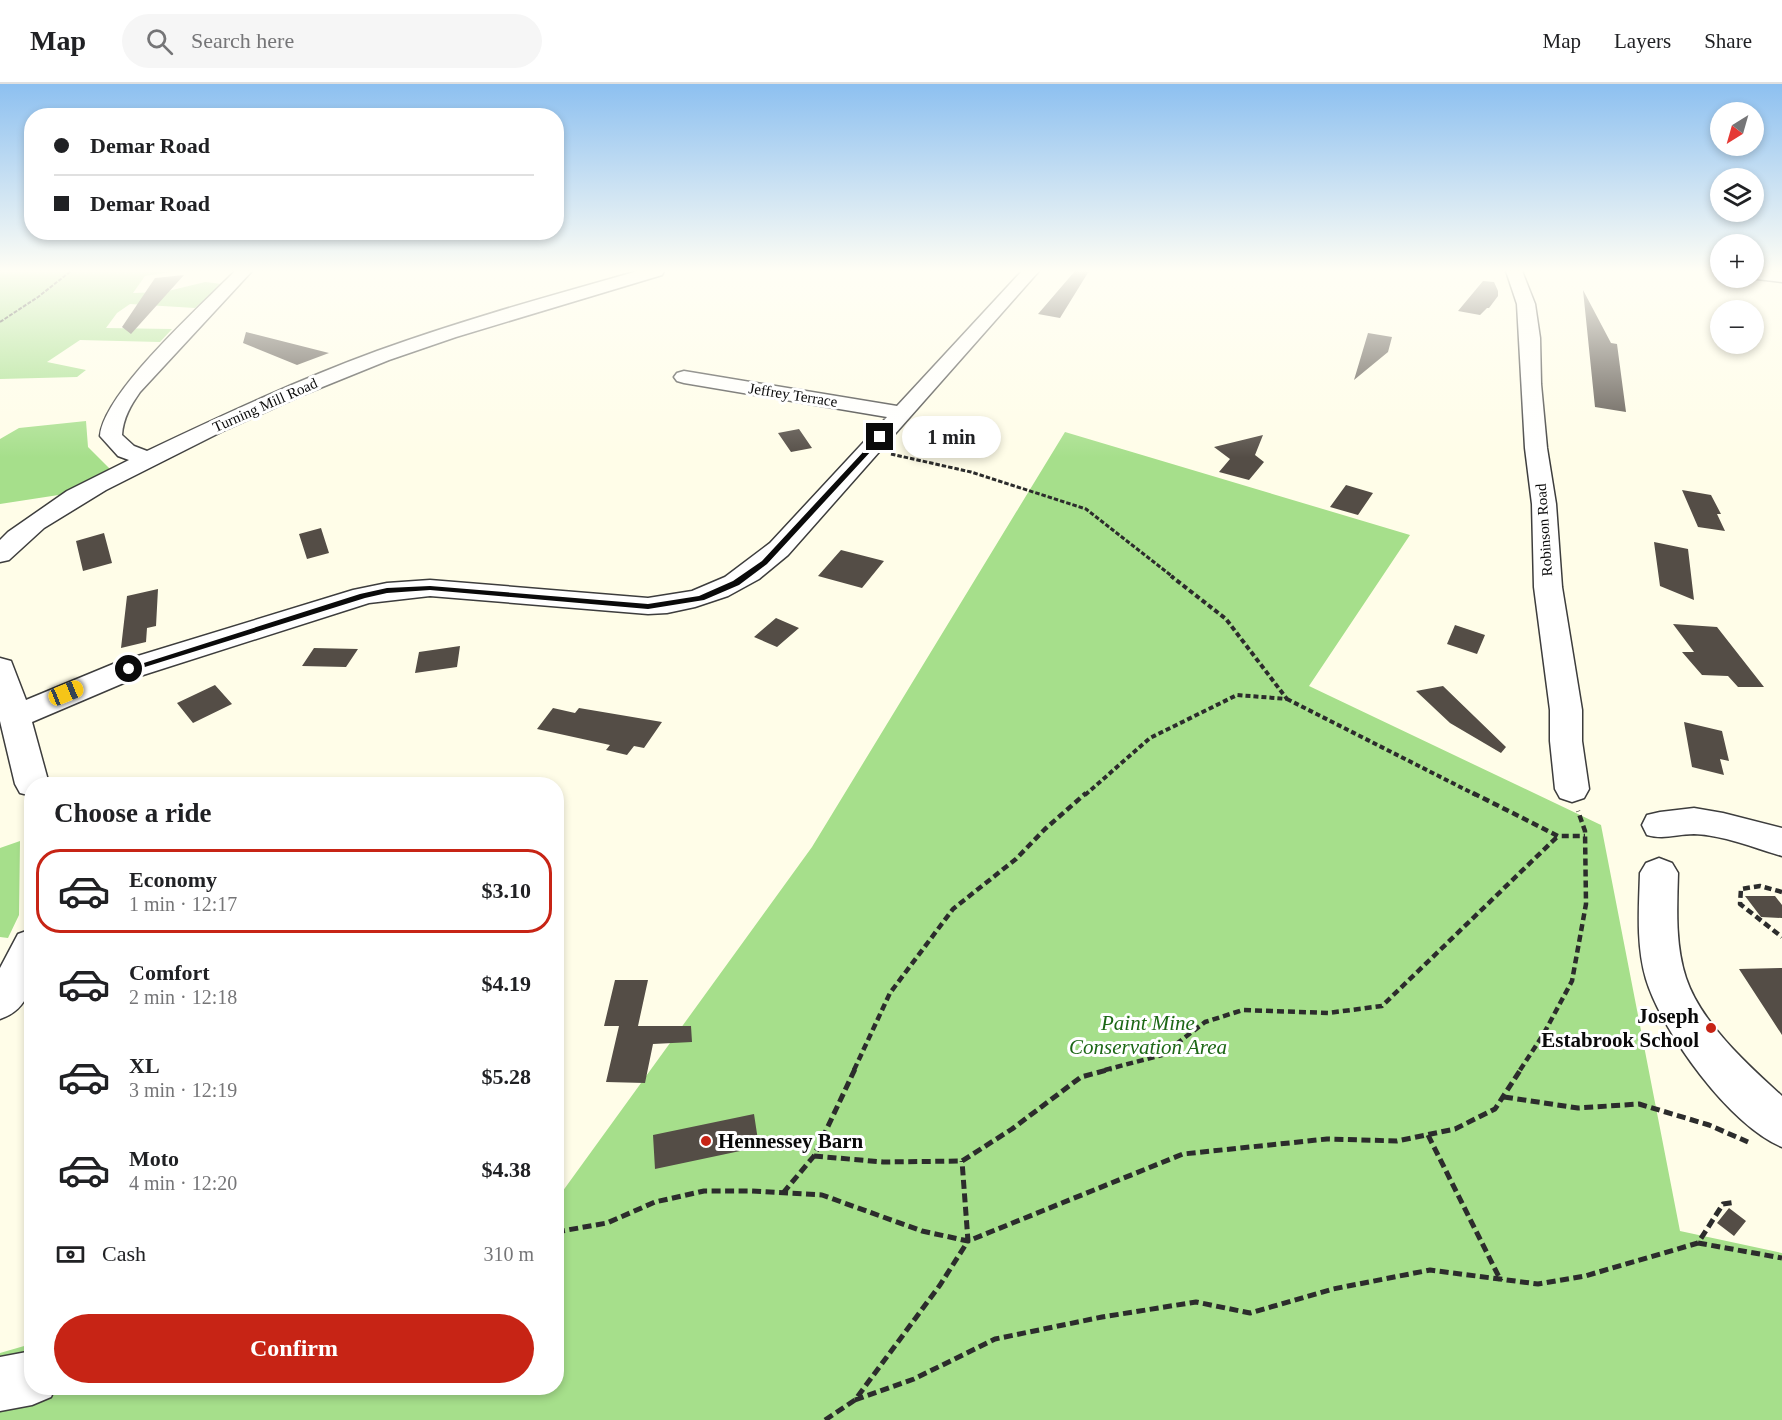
<!DOCTYPE html>
<meta charset="utf-8">
<style>
:root{--surface:#fff;--page:#f6f6f6;--text:#202124;--muted:#757577;--line:#e0e0e0;--accent:#c72415}
body{margin:0;font-family:"Times New Roman",serif;background:var(--page);color:var(--text);height:100vh;display:flex;flex-direction:column;font-size:22px;white-space:nowrap}
*{box-sizing:border-box;margin:0}
p{font-size:20px;color:var(--muted)}
.icon{flex:none;width:33px;height:33px;fill:none;stroke:currentColor;stroke-width:2;stroke-linecap:round;stroke-linejoin:round}
.map{position:relative;flex:1;overflow:hidden}
.details{position:absolute;left:24px;top:693px;width:540px;height:618px;display:flex;flex-direction:column;background:var(--surface);border-radius:24px;box-shadow:0 3px 9px #0003}
.details>*{flex:none}
.banner{position:absolute;left:24px;top:24px;width:540px;height:132px;border-radius:24px;box-shadow:0 3px 9px #0003;display:grid;align-content:center;height:132px;padding:0 30px;background:var(--surface)}
.needle{width:39px;rotate:217deg}
.tools{position:absolute;left:1710px;top:18px;display:grid;gap:12px}
.tools a{display:grid;place-items:center;width:54px;height:54px;border-radius:50%;background:var(--surface);box-shadow:0 3px 9px #0003;font-size:30px}
.end{position:absolute;width:27px;height:27px;margin:-14px;border:8px solid #0a0a0a;background:#fff;box-shadow:0 0 0 3px #fff}
.from{border-radius:50%}
.bubble{position:absolute;height:42px;border-radius:21px;background:var(--surface);box-shadow:0 3px 9px #0003;font-size:20px;font-weight:700;line-height:42px;text-align:center}
.car{position:absolute;width:18px;height:36px;margin:-18px -9px;border-radius:8px;box-shadow:0 0 4px 2px #0007;background:linear-gradient(#f5c518 24%,#345 0 40%,#f5c518 0 76%,#345 0 86%,#f5c518 0)}
.banner b{display:flex;align-items:center;gap:21px;height:57px;font-size:22px}
.banner b+b{border-top:2px solid var(--line)}
.banner i{width:15px;height:15px;background:var(--text)}
ul{padding:0;list-style:none}
li{display:flex;align-items:center;gap:18px;height:84px;margin:0 12px 9px;padding:0 18px;border:3px solid transparent;border-radius:24px}
li div{flex:1}
li b{display:block;font-size:22px}
li em{font-style:normal;font-weight:700}
li.selected{border-color:var(--accent)}
li>.icon{width:54px;height:54px;stroke-width:1.5}
h2{padding:0 30px;font-size:27px;line-height:72px}
.pay{display:flex;align-items:center;gap:15px;height:66px;padding:0 30px;font-size:22px}
.pay p{margin-inline-start:auto}
.cta{display:flex;gap:12px;margin-top:auto;padding:12px 30px}
.cta a{flex:1;height:69px;border-radius:36px;background:var(--accent);color:#fff;font-size:24px;font-weight:700;line-height:69px;text-align:center}
header{display:flex;align-items:center;gap:36px;box-sizing:border-box;height:84px;padding:0 30px;background:var(--surface);border-bottom:2px solid var(--line)}
header strong{font-size:28px}
nav{display:flex;gap:33px;margin-inline-start:auto;font-size:21px}
.search{width:420px;height:54px;background:var(--page);display:flex;align-items:center;gap:15px;box-sizing:border-box;padding:0 21px;border-radius:33px;color:var(--muted);font-size:22px}
.map>svg:first-child{display:block}
</style>
<header>
<strong>Map</strong>
<div class="search"><svg class="icon" aria-label="search" viewBox="0 0 24 24"><circle cx="10" cy="10" r="6"/><path d="M15 15l6 6"/></svg>Search here</div>
<nav><a>Map</a><a>Layers</a><a>Share</a></nav>
</header>
<div class="map">
<svg width="1782" height="1336" viewBox="0 0 1782 1336">
<rect width="100%" height="100%" fill="#fffde8"/>
<path fill="#a6df8b" d="M0,187h176l-31,5 -12,17 31,-1 41,-10 17,2 -27,24 -65,-4 -13,9 -11,15 66,1 -12,13 -80,-2 -33,22 39,8 -9,7 -77,2z
M86,337l2,26 22,22 -45,25 -65,10v-65l19,-11z
M1065,348l345,103 -101,151 292,139 79,406 102,22v167h-1782v-67l31,-9 1,44h524l1,-189 255,-352z
M20,757l-1,74 -11,23 -8,-1v-89z"/>
<path fill="#544d46" d="M1075,187h14l-29,47 -22,-4z
M184,191l-53,59 -9,-7 33,-49z
M1483,197l11,1 4,9v5l-9,12h-2l-7,7 -22,-4z
M1583,206l28,53 6,1 9,68 -31,-5z
M246,248l83,21 -32,12 -54,-22z
M1368,249l24,4 -4,15 -34,28z
M799,345l13,19 -21,4 -13,-19z
M1263,351l-8,20 9,7 -15,18 -30,-8 11,-13 -16,-12z
M1346,401l27,8 -15,22 -28,-8z
M1682,406l29,5 10,19h-4l8,17 -27,-4z
M321,444l8,25 -22,6 -8,-25z
M104,449l8,30 -29,8 -7,-30z
M1654,458l34,7 6,51 -34,-14z
M841,466l43,11 -22,27 -44,-12z
M158,505l-2,37 -9,2 -1,14 -25,6 6,-52z
M776,534l23,10 -22,19 -23,-10z
M1673,540l44,3 47,60h-26l-10,-11 -26,-1 -20,-23h12z
M1455,541l30,10 -8,19 -30,-10z
M460,562l-3,21 -42,6 4,-21z
M314,564l44,1 -12,18 -44,-1z
M215,601l17,19 -39,19 -16,-20z
M1443,602l63,61 -5,6 -51,-30 -34,-32z
M553,624l22,5 4,-5 83,14 -18,26 -10,-2 -7,9 -21,-5 4,-5 -73,-16z
M1684,638l38,9 7,30 -9,-2 4,16 -32,-8z
M1745,812h30l7,9v13l-21,-1z
M1782,884v67l-43,-66z
M615,896h33l-10,46h53l1,16 -39,2 -8,39 -39,-1 13,-56h-15z
M754,1030l5,33 -104,22 -2,-34z
M1729,1124l17,13 -12,15 -17,-13z"/>
<g fill="none" stroke-linecap="round" stroke-linejoin="round">
<g stroke="#3d3d3d" stroke-width="3">
<path id="minor" d="M235,187h17l-112,121c-9,13 -17,26 -18,43l12,11 13,5c76,-36 151,-71 230,-100 85,-31 173,-55 261,-80h26l-2,4 -206,62 -67,23 -84,34 -82,37 -117,59 -62,38 -35,32 -9,2v-22l8,-8 59,-41 62,-31 -11,-4 -18,-20c4,-44 101,-130 135,-165z
M1022,187h17l-251,284 -29,24 -31,17 -33,11 -28,6 -19,1 -218,-18 -61,7 -229,73 -108,46 17,62h-17v12l-12,-3 -5,-9 -15,-63v-63l11,3 15,39 92,-38 235,-72 34,-7 43,-3 218,18 44,-7 33,-14 45,-34 117,-126 -203,-34 -7,-2 -3,-4 3,-4 7,-2 213,35z
M1506,187h16l13,33 5,34 1,46 6,64 9,56 6,83 20,123v31l7,48 -5,9 -12,4 -12,-4 -5,-9 -5,-48v-31l-16,-123 -2,-83 -7,-56 -8,-144z
M1754,187l28,1v10l-34,-4h6z
M1694,724l29,5 59,15v28c-28,-8 -59,-21 -88,-22 -17,0 -30,6 -47,1l-5,-10 5,-10 13,-3z
M1659,774l13,5 6,10c-1,35 -3,72 8,105 15,45 62,87 96,118v51c-52,-21 -120,-115 -136,-168 -10,-34 -7,-71 -6,-106l6,-10z
M32,845c0,36 8,76 -32,90v-51l18,-34z
M32,1267v37h23l-4,9 -19,8 -32,6v-54z"/>
</g>
<path stroke="#2c2c2c" stroke-width="2" stroke-dasharray="4 1.5" stroke-linecap="butt" d="M0,238l38,-25 33,-26"/>
<path stroke="#2c2c2c" stroke-width="3" stroke-dasharray="4.5 2" stroke-linecap="butt" d="M891,370l80,18 115,37 87,68"/>
<path stroke="#2c2c2c" stroke-width="4" stroke-dasharray="5 3" stroke-linecap="butt" d="M1287,615l189,96
M1085,711l65,-57 87,-43 50,4 -61,-80 -55,-43"/>
<path stroke="#2c2c2c" stroke-width="4.5" stroke-dasharray="7 4" stroke-linecap="butt" d="M1473,709l85,43h27
M1782,808l-22,-6 -19,3 -1,15 42,33
M854,986l36,-77 63,-84 63,-50 29,-30 41,-36
M1105,986l57,-15 43,-33 38,-12 85,3 54,-7 176,-170
M1520,986l23,-35 29,-54 14,-77 -1,-73 -7,-20"/>
<path stroke="#2c2c2c" stroke-width="5" stroke-dasharray="9 4.5" stroke-linecap="butt" d="M1504,1013l74,11 61,-4 70,21 39,17
M1428,1051l73,146
M814,1072l69,6 79,-1 50,-32 69,-52 30,-8
M783,1109l31,-37 41,-87
M556,1148l51,-9 48,-21 49,-11h47l71,4 100,36 46,10 215,-87 144,-15 70,2 58,-12 40,-20 26,-40
M1698,1159l84,15
M855,1316l59,-21 81,-40 107,-22 94,-15 54,11 83,-24 97,-19 108,14 47,-8 113,-33 25,-39 13,-2
M825,1336l30,-20 85,-115 28,-44 -6,-80"/>
<use href="#minor" fill="#fff" fill-rule="evenodd"/>
</g>
<linearGradient id="sky" x2="0" y2="1"><stop stop-color="#8dc0f0"/><stop offset="0.5" stop-color="#fffef5"/><stop offset="1" stop-color="#fffef5" stop-opacity="0"/></linearGradient>
<rect width="1782" height="374" fill="url(#sky)"/>
<path fill="#0a0a0a" d="M878,352l6,1 -117,127 -28,21 -35,15 -56,9 -218,-19 -43,3 -22,5 -233,73 -7,-2 235,-75 27,-6 43,-2 218,18 51,-8 34,-15 29,-20z"/>
<g fill="#c72415" stroke="#fff" stroke-width="2">
<circle cx="1711" cy="944" r="6"/>
<circle cx="706" cy="1057" r="6"/>
</g>
<g text-anchor="middle" stroke-width="6" stroke-linejoin="round" paint-order="stroke">
<g font-size="15" fill="#0a0a0a" stroke="#fff">
<text transform="translate(793 311) rotate(9)" y="5">Jeffrey Terrace</text>
<text transform="translate(265 321) rotate(-24)" y="5">Turning Mill Road</text>
<text transform="translate(1544 446) rotate(-94)" y="5">Robinson Road</text>
</g>
<g font-size="21" font-weight="bold" fill="#0a0a0a" stroke="#fff" text-anchor="end">
<text x="1699" y="939">Joseph<tspan x="1699" dy="24">Estabrook School</tspan></text>
<text x="718" y="1064" text-anchor="start">Hennessey Barn</text>
</g>
<g font-size="21" font-style="italic" fill="#1c6715" stroke="#fff">
<text x="1148" y="946">Paint Mine<tspan x="1148" dy="24">Conservation Area</tspan></text>
</g>
</g>
</svg>
<div class="tools">
<a><svg class="needle" viewBox="-14 -14 28 28"><path d="M0-13l5 13h-10z" fill="#e53935"/><path d="M0 13l5-13h-10z" fill="#757577"/></svg></a>
<a><svg class="icon" aria-label="layers" viewBox="0 0 24 24"><path d="M12 4l9 5-9 5-9-5zM3 14l9 5 9-5"/></svg></a>
<a>+</a>
<a>−</a>
</div>
<i class="end from" style="left:129px;top:585px"></i>
<i class="end" style="left:880px;top:353px"></i>
<div class="bubble" style="left:902px;top:332px;width:99px">1 min</div>
<i class="car" style="left:66px;top:609px;rotate:68deg"></i>
<div class="banner">
<b><i class="from"></i>Demar Road</b>
<b><i></i>Demar Road</b>
</div>
<section class="details">
<h2>Choose a ride</h2>
<ul>
<li class="selected"><svg class="icon" aria-label="car" viewBox="0 0 24 24"><path d="M5 17H2v-5l4-1 3-4h7l3 4 3 1v5h-3M9 17h6M6 11h13"/><circle cx="7" cy="17" r="2"/><circle cx="17" cy="17" r="2"/></svg><div><b>Economy</b><p>1 min · 12:17</p></div><em>$3.10</em></li>
<li><svg class="icon" aria-label="car" viewBox="0 0 24 24"><path d="M5 17H2v-5l4-1 3-4h7l3 4 3 1v5h-3M9 17h6M6 11h13"/><circle cx="7" cy="17" r="2"/><circle cx="17" cy="17" r="2"/></svg><div><b>Comfort</b><p>2 min · 12:18</p></div><em>$4.19</em></li>
<li><svg class="icon" aria-label="car" viewBox="0 0 24 24"><path d="M5 17H2v-5l4-1 3-4h7l3 4 3 1v5h-3M9 17h6M6 11h13"/><circle cx="7" cy="17" r="2"/><circle cx="17" cy="17" r="2"/></svg><div><b>XL</b><p>3 min · 12:19</p></div><em>$5.28</em></li>
<li><svg class="icon" aria-label="car" viewBox="0 0 24 24"><path d="M5 17H2v-5l4-1 3-4h7l3 4 3 1v5h-3M9 17h6M6 11h13"/><circle cx="7" cy="17" r="2"/><circle cx="17" cy="17" r="2"/></svg><div><b>Moto</b><p>4 min · 12:20</p></div><em>$4.38</em></li>
</ul>
<div class="pay"><svg class="icon" aria-label="cash" viewBox="0 0 24 24"><path d="M3 7h18v10H3z"/><circle cx="12" cy="12" r="2"/></svg>Cash<p>310 m</p></div>
<div class="cta"><a>Confirm</a></div>
</section>
</div>
